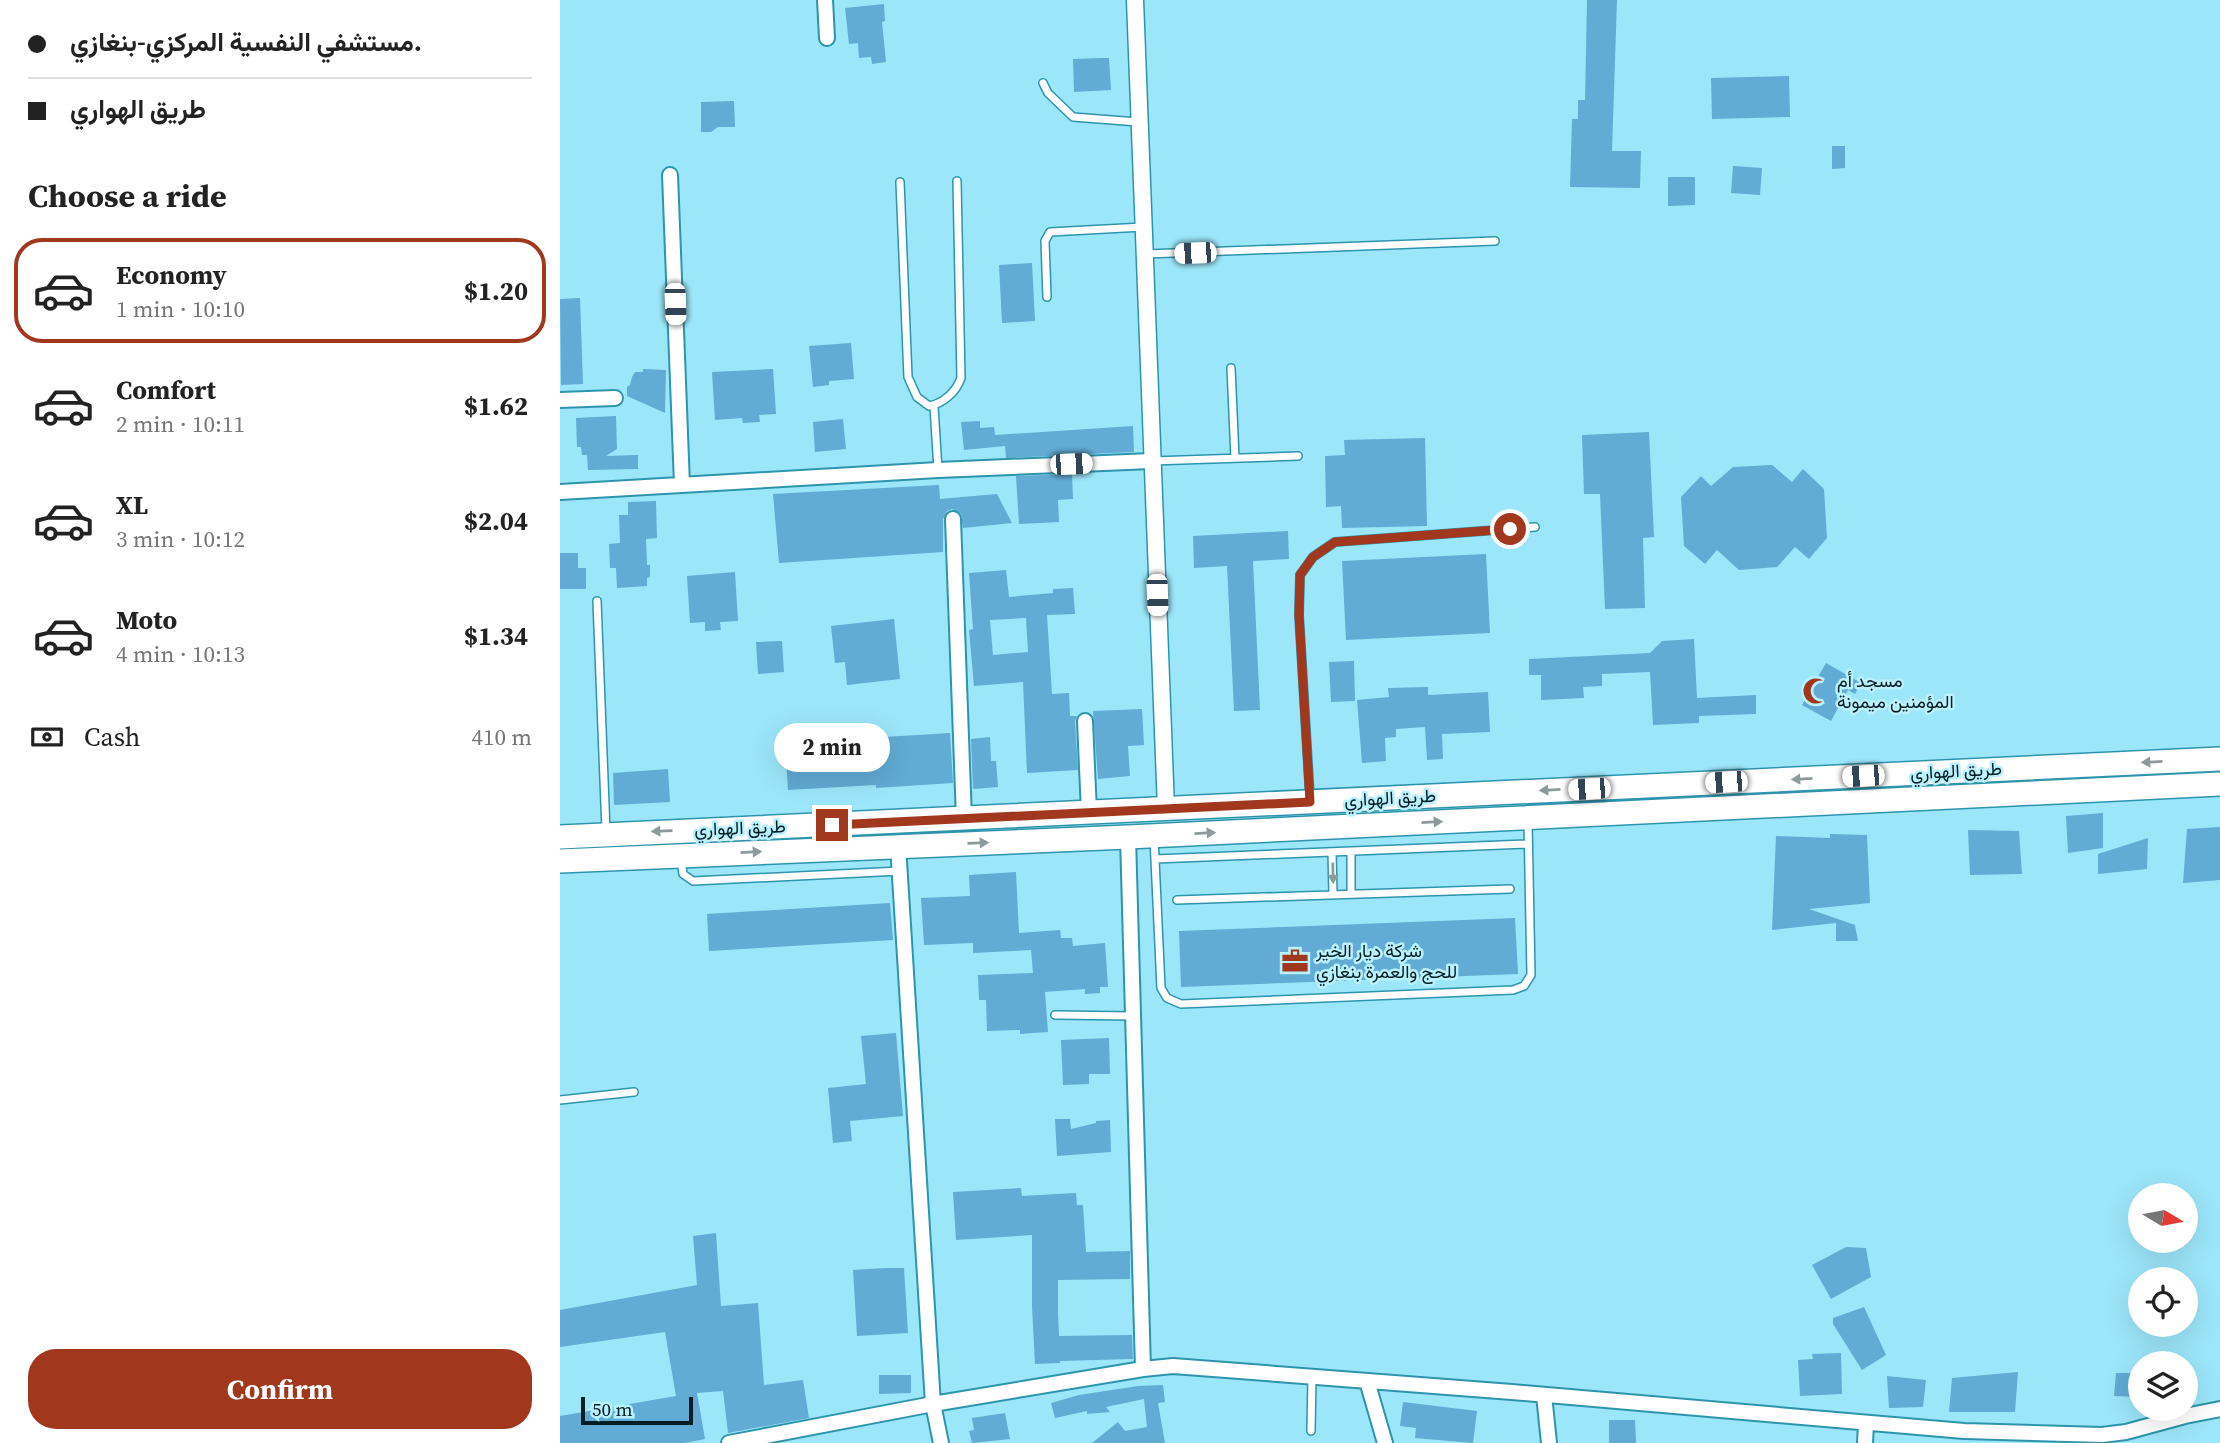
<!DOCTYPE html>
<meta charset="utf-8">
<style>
:root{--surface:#fff;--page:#f2f2f2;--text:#222;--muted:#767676;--line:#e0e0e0;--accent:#a1381e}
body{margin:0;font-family:"Source Serif 4",Vazirmatn,serif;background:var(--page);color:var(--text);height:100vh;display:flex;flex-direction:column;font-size:26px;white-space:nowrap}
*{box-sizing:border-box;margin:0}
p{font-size:23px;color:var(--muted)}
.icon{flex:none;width:38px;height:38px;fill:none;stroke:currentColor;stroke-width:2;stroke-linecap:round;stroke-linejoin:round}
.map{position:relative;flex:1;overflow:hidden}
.details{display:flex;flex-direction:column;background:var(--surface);width:560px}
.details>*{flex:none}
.hud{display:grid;align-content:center;height:154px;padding:0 28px;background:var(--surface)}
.needle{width:46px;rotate:100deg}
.controls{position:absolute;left:1568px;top:1183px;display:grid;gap:14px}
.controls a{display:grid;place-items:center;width:70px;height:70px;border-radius:50%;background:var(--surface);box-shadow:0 7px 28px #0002;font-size:35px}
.scale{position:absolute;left:21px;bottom:18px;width:112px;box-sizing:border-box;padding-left:7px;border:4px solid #001e24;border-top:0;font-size:19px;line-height:24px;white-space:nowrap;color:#001e24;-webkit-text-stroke:5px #baf1fe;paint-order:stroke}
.end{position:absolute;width:32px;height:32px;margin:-16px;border:9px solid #a1381e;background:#fff;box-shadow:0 0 0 4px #fff}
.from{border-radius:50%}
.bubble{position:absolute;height:49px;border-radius:24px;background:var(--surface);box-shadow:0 7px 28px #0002;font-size:23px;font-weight:700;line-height:49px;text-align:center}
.car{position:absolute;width:21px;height:42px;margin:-21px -10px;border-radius:9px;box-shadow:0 0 5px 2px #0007;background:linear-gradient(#fff 24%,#345 0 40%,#fff 0 76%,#345 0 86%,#fff 0)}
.hud b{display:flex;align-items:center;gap:24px;height:66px;font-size:26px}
.hud b+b{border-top:2px solid var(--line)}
.hud i{width:18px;height:18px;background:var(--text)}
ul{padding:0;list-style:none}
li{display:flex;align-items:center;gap:21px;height:105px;margin:0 14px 10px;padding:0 14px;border:4px solid transparent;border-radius:28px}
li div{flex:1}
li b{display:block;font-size:26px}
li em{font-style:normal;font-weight:700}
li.active{border-color:var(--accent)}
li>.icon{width:63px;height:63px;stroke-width:1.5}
h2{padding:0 28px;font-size:32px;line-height:84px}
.pay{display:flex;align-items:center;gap:18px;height:77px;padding:0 28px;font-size:26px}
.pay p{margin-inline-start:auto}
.button{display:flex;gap:14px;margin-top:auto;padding:14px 28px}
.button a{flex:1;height:80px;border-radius:28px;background:var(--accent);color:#fff;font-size:28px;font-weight:700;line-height:80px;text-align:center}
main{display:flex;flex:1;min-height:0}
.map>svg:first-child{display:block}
</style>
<main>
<section class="details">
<div class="hud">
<b><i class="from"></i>مستشفي النفسية المركزي-بنغازي.</b>
<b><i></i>طريق الهواري</b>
</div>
<h2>Choose a ride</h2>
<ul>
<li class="active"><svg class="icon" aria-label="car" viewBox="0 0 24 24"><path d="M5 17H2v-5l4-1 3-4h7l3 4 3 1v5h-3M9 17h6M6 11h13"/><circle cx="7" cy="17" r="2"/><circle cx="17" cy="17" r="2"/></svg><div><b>Economy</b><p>1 min · 10:10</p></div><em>$1.20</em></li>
<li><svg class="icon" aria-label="car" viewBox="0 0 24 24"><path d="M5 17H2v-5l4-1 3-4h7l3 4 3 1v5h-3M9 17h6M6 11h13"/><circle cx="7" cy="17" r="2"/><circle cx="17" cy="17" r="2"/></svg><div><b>Comfort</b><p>2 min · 10:11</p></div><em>$1.62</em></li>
<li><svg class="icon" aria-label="car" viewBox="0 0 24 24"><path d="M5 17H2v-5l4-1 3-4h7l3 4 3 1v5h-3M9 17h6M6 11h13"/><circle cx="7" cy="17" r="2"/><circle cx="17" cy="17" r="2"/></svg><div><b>XL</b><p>3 min · 10:12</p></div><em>$2.04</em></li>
<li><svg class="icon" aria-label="car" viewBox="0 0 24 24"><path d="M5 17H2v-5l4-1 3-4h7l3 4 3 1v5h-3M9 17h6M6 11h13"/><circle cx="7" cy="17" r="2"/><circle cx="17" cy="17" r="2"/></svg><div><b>Moto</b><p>4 min · 10:13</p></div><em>$1.34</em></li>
</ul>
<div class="pay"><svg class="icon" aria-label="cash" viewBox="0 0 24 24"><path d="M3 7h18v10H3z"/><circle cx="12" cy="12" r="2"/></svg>Cash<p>410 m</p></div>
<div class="button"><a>Confirm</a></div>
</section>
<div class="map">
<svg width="1660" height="1443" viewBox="0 0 1660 1443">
<rect width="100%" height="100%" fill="#9ce6f9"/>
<path fill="#61abd4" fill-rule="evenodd" d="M1027,0h30l-5,151h29l-1,37 -70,-1 2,-68h6v-19h7z
M324,4l1,17 -3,1 4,40 -14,2 -1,-7 -12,1 -1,-15 -9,1 -4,-36z
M542,58h7l2,32 -37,2 -1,-33z
M1229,76l1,41 -78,2 -1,-41z
M174,101l1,26h-17l-7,5h-10v-30z
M1272,146h13v22l-13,1z
M1173,166l29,2 -2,27 -29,-2z
M1108,177h27v28l-27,1z
M472,263l3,58 -33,2 -3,-58z
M20,298l3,86 -22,1 -1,-86z
M291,343l3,36 -25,2v4l-16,2 -4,-41z
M83,369l23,1 -1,43 -38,-17v-9l3,-2 2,-8 3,-5h8z
M213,369l3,45 -17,1 1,7 -17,1 -1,-5 -27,2 -3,-48z
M56,416l1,33 -11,7 32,-1v14l-50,1 -1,-15h-5l-1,-8h-4l-1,-29z
M283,419l3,30 -31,3 -2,-30z
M420,421v7l14,-1 1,8 138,-9 1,26 -128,6 -1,-12 -41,4 -3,-28z
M1089,432l5,105 -11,1 2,70 -40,1 -5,-115h-16l-2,-59z
M865,438l2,88 -85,2 -1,-22 -15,1 -1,-51 20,-1 -1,-15z
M1212,465l20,17 11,-13 21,20 3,49 -18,21 -14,-12 -18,20 -38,3 -22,-20 -12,14 -21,-18 -3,-49 20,-21 10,10 22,-19z
M512,474l1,25 -15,1 1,22 -40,2 -3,-48z
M379,485l1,14 57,-5 15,29 -49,5 -2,-14 -9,-5 -5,2 -4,8v33l-164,11 -6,-69z
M96,501l1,37 -11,1 1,26h3v12l-3,1v8l-30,2 -1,-20h-6l-1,-24 11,-1 -1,-28h9v-13z
M728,531l1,28 -36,2 7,149 -26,1 -7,-145 -33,2 -1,-32z
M0,553h18v15h8v21h-26z
M926,554l4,79 -144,7 -4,-79z
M446,570l3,27 44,-4v-4l20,-1 2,26 -28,1 5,79 17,-1 1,23h7l-2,5 3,49 -51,3 -4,-91 -49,4 -5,-56 4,-1 -4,-56zM466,618l2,34 -35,3 -3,-35z
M175,572l3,49 -18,1 1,8 -16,1v-9l-15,1 -3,-47z
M334,619l6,60 -53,6 -2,-23 -10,1 -4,-37z
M1134,639l3,59 59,-3v19l-57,2v7l-46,2 -3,-53 -48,2v12l-19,1 1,11 -43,2v-25h-12v-16l121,-6 12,-12z
M222,641l2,31 -26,2 -2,-32z
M794,661l1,40 -24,1 -2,-40z
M1266,663l35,20 -6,11 -7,-4 -17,31 -29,-16z
M868,687v8l60,-3 2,40 -48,2 1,25 -16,1 -2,-33 -29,2v8l-11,1 1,23 -24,2 -5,-63 32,-3 -1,-9z
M582,709l2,36 -16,1 2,30 -32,3 -5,-68z
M390,733l3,50 -77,5v-3l-88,5 -3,-47z
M430,737l1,24h5l2,26 -25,2 -2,-50z
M108,769l2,33 -56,3 -1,-32z
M1543,813v35l-35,5 -2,-37z
M1660,827v53l-37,3 4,-54z
M1408,830l51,1 3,43 -52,1z
M1270,834l37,1 3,68 -61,6 46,16 3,16h-22v-18l-64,7 4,-94 54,2z
M1588,838l-1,31 -49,5v-20z
M456,872l3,61 41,-3 1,8h11l1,8 32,-3 3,44h-8v6l-15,1v-5l-40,3 3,40 -28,2v-4l-33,1 -1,-31h-7l-1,-25 55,-2 -2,-23 -58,3v-10l-49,2 -3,-47 49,-2 -1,-21z
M330,903l3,37 -184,11 -2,-37z
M955,918l3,56 -337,13 -2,-56z
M336,1033l7,83 -53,5 2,20 -19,2 -5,-55 38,-4 -5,-48z
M549,1038l1,36h-21v10l-26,1 -2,-45z
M495,1119h15l1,10 25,-6v-2l14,-1 1,32 -54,4z
M461,1188l1,8 54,-3 1,12h6l3,47 44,-1v28l-72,1v34l1,22 73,-1 1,24 -73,2v2l-25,1 -3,-58v-71l-76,5 -3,-48z
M156,1233l5,73 37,-3 6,82 39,-5 6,38 -81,15 -5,-42 -26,2 8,46 -20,4h-125v-27l116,-20 -11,-64 -105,15v-37l137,-25 -4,-49z
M1286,1247l20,1 5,29 -40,22 -19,-34z
M325,1268h19l4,65 -51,3 -4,-66z
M1304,1307l22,48 -24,15 -29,-46v-6z
M1281,1353l1,41 -42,2 -2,-36 15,-1 -1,-5z
M1458,1372l-3,40h-66l3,-34z
M1556,1373h24v24l-26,-1z
M319,1375h32v18l-32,1z
M1327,1376l39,4 -3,27 -34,1z
M603,1385l2,17 -7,1 7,40h-73l26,-21 7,9 22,-4 -3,-28 -38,8 4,5 -23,2v-3l-32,7 -4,-15 28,-8 59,-9z
M843,1402l74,9 -4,32 -58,-5 1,-10 -16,-2z
M445,1413l5,26 -38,4 -3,-12 5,-1 -2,-12z
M1049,1420h26l1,23h-27z"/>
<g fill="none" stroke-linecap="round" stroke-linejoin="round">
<g stroke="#2d95ab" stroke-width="10">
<path id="service" d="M483,83l5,10 25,24 65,5
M340,182l8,195 9,20 12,9c15,-3 27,-14 32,-28l-4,-197
M586,254l349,-13
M487,297l-2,-56 5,-9 93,-5
M671,368l4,90
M374,406l4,64
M592,461l146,-5
M37,601l9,230
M750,798l-11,-183 1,-40 13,-18 22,-15 200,-15
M594,838l7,150 6,10 14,6 332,-14 11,-4 7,-11 -3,-153
M772,852l1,43
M791,852v42
M595,859l373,-15
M121,860l2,14 10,7 207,-10
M617,900l333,-11
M495,1015l78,1
M0,1100l74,-8
M751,1431l1,-54"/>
</g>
<g stroke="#2d95ab" stroke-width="18">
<path id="minor" d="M265,0l2,38
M110,175l12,310
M0,400l55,-2
M0,492l378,-22 213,-9
M393,519l11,300
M525,721l4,92
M568,837l15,532
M338,845l35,559 8,39
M807,1381l18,62
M984,1395l5,48
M169,1443l204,-39 210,-35 30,-3 339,26 452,39 138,4 24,-3 59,-16 35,-7
M1305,1443l1,-20"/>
</g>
<g stroke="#2d95ab" stroke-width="19">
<path id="tertiary" d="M575,0l31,809"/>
</g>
<g stroke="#2d95ab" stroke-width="26">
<path id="trunk" d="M0,837l1660,-78
M0,861l568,-24 1092,-53"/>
</g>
<use href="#service" stroke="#fff" stroke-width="7"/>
<use href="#minor" stroke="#fff" stroke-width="14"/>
<use href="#tertiary" stroke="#fff" stroke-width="16"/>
<use href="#trunk" stroke="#fff" stroke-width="23"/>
</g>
<defs><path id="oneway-solid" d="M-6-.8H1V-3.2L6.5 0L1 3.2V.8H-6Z" transform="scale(1.75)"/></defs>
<g fill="#8c9a9c">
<use href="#oneway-solid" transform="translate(1592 762) rotate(177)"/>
<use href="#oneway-solid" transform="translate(1242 779) rotate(177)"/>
<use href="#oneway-solid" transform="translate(990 790) rotate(177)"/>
<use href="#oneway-solid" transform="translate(872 822) rotate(-3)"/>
<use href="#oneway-solid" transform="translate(102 831) rotate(178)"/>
<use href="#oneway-solid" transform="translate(645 833) rotate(-3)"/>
<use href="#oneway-solid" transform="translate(418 843) rotate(-2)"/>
<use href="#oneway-solid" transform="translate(191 852) rotate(-3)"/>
<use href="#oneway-solid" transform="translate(773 873) rotate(89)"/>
</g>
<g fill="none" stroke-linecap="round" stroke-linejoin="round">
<path stroke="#a1381e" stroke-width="9" d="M272,825l478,-23 -11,-187 1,-40 13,-18 22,-15 175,-13"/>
</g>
<defs>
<g id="mosque-bare" transform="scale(2.1)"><path d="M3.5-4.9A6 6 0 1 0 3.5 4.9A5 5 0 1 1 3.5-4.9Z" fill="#a1381e" stroke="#baf1fe" stroke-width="2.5" paint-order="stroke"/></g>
<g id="office-bare" transform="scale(2.1)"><path d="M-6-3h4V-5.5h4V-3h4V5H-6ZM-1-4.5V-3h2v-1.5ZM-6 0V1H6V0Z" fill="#a1381e" stroke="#baf1fe" stroke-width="2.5" paint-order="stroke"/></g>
</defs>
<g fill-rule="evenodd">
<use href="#mosque-bare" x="1256" y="691"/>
<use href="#office-bare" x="735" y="961"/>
</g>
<g text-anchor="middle" stroke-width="5" stroke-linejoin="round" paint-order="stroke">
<g font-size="18" fill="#001e24" stroke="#baf1fe" text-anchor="start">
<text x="1277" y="687">مسجد أم<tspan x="1277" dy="21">المؤمنين ميمونة</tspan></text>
<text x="756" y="957">شركة ديار الخير<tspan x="756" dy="21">للحج والعمرة بنغازي</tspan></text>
</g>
<g font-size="18" fill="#001e24" stroke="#baf1fe">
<text transform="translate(1396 771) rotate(-3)" y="6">طريق الهواري</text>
<text transform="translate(830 798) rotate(-3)" y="6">طريق الهواري</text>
<text transform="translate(180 828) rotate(-2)" y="6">طريق الهواري</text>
</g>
</g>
</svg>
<div class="controls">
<a><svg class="needle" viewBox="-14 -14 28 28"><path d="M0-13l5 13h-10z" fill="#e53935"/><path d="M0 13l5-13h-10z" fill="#767676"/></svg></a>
<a><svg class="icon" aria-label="locate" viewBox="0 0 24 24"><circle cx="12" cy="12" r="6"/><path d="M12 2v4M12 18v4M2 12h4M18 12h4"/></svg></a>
<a><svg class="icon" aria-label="layers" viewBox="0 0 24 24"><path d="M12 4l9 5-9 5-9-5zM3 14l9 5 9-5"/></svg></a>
</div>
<div class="scale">50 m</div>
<i class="end from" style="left:950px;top:529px"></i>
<i class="end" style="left:272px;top:825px"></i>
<div class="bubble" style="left:214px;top:723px;width:116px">2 min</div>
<i class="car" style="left:635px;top:253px;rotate:268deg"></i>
<i class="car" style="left:115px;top:304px;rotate:178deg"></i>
<i class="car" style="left:511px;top:464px;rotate:88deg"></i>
<i class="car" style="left:597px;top:595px;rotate:178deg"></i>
<i class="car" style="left:1303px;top:776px;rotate:267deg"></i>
<i class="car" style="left:1166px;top:782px;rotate:267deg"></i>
<i class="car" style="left:1029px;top:789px;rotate:267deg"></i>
</div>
</main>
